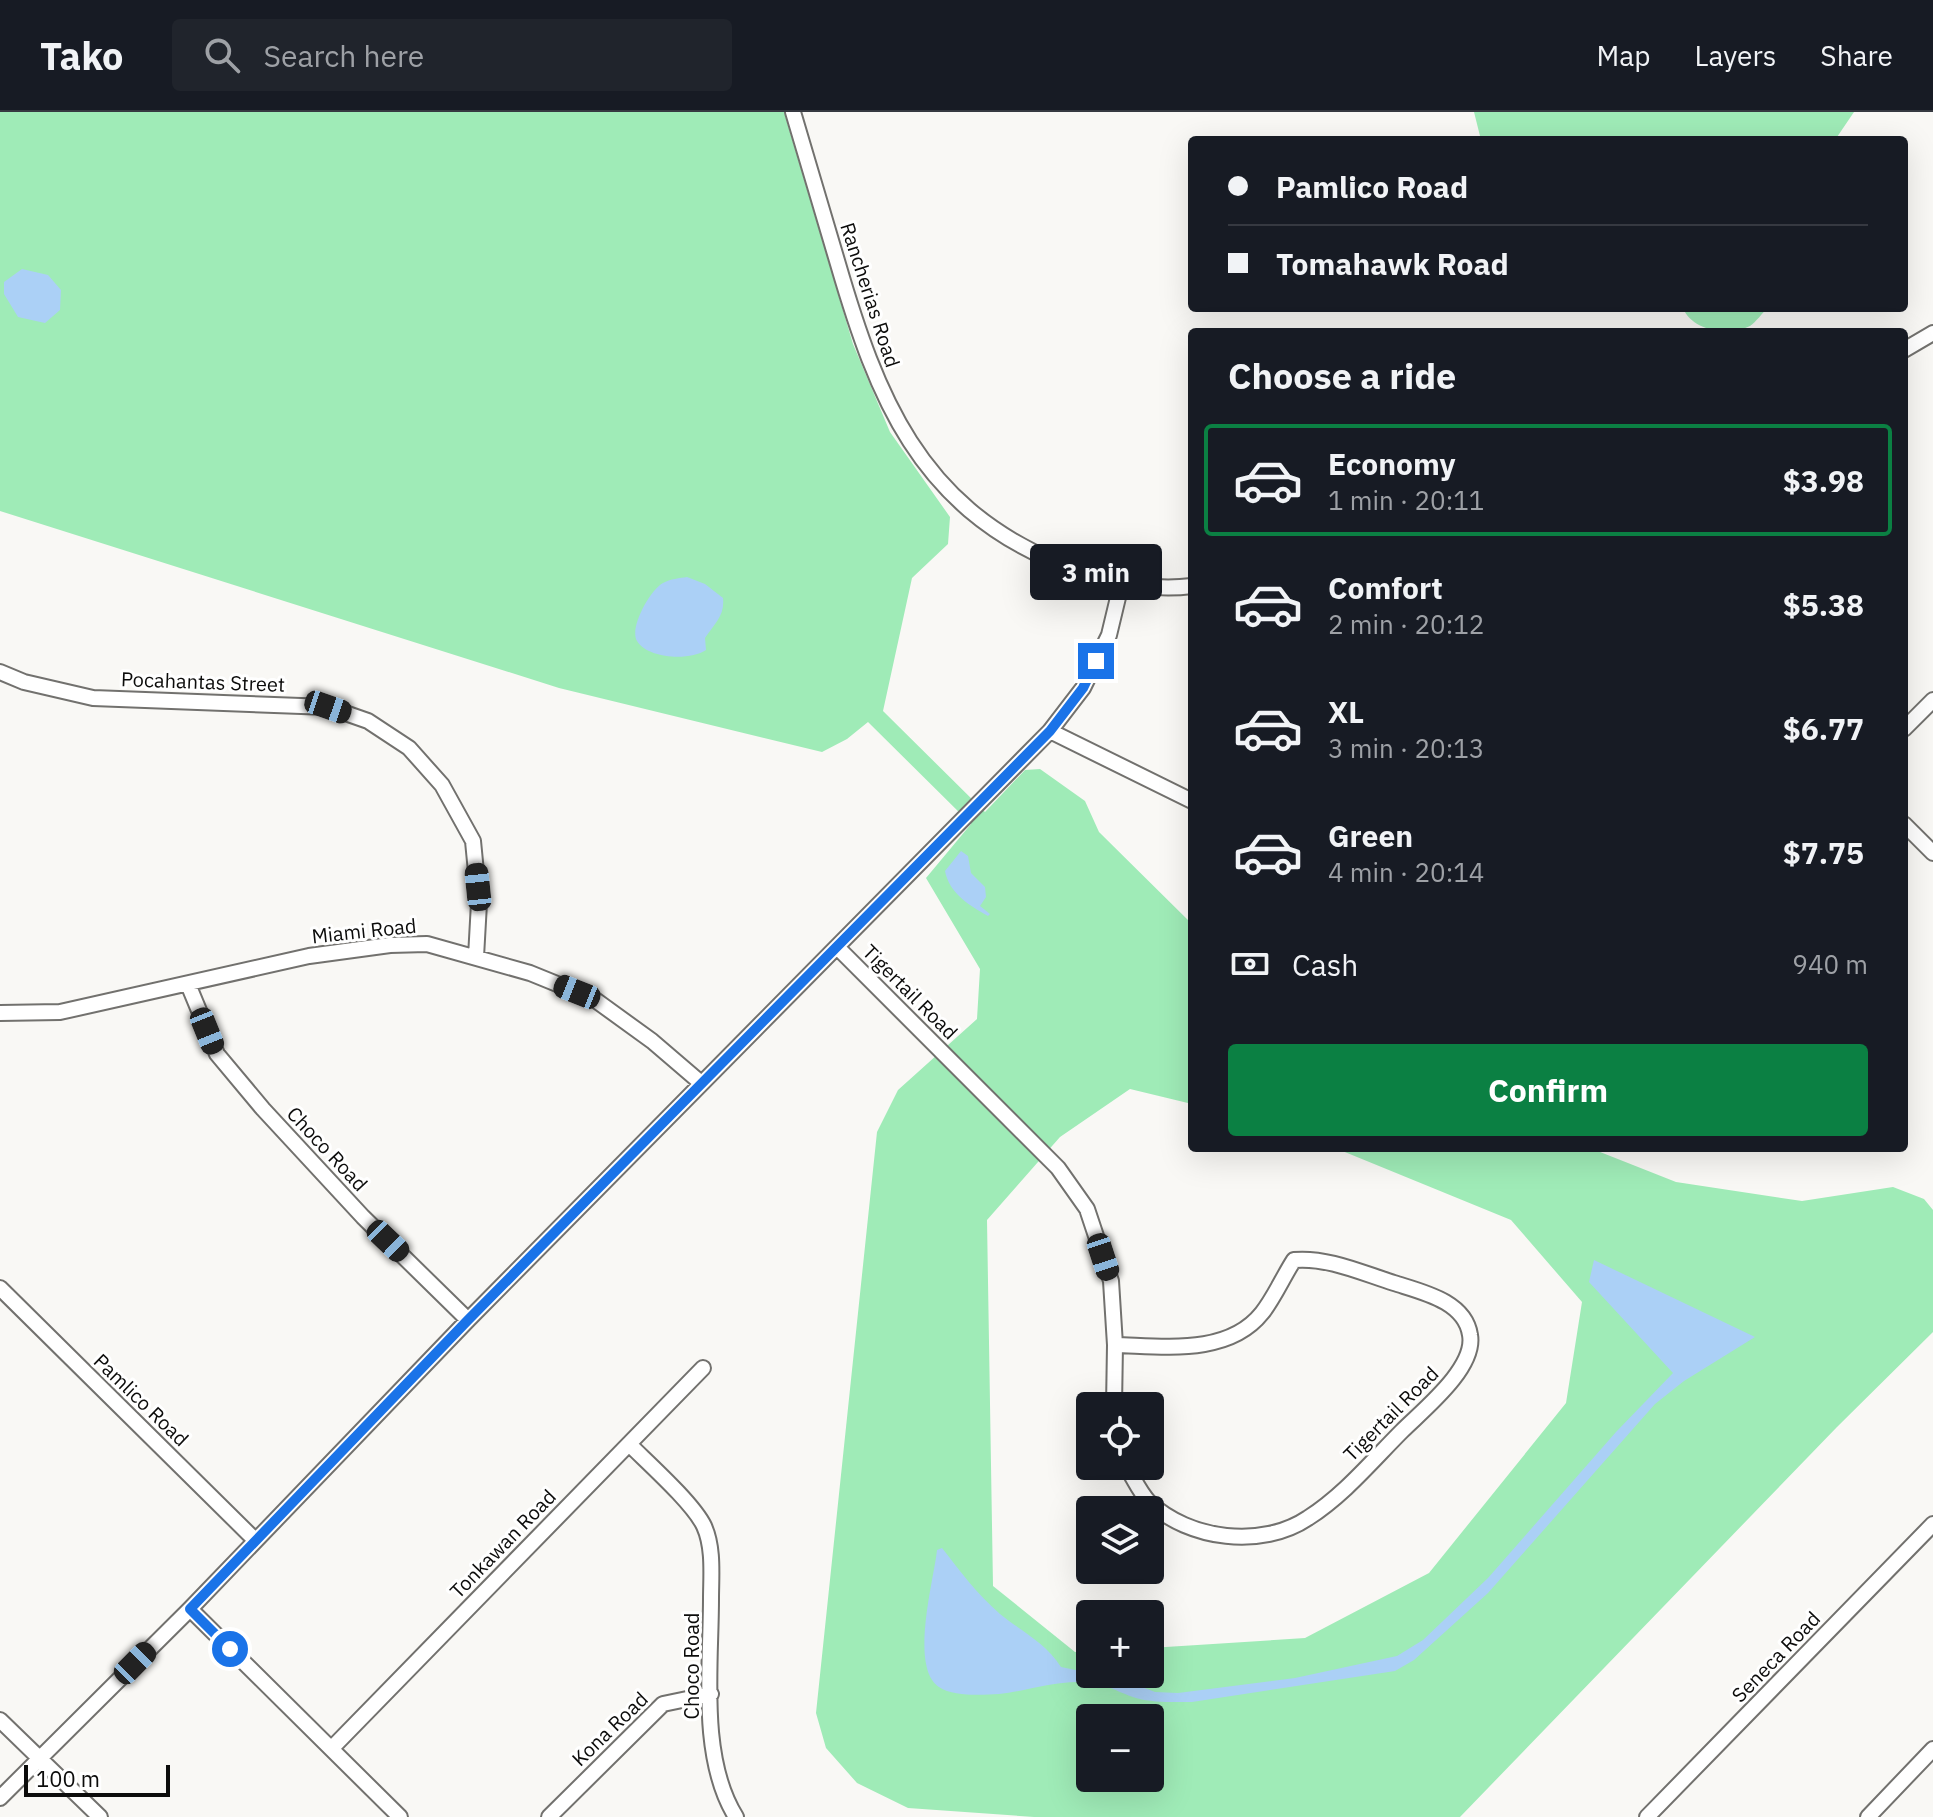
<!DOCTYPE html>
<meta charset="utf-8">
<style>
:root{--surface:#171b24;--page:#20242c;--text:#f1f3f6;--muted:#9ea1a6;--line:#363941;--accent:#0b8043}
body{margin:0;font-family:"IBM Plex Sans",sans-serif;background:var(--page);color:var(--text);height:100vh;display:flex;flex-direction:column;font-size:30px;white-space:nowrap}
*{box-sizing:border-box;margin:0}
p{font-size:26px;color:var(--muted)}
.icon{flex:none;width:44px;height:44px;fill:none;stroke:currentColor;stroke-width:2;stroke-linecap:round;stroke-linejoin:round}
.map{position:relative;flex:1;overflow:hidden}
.sheet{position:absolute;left:1188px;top:216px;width:720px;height:824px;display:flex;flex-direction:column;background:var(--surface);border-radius:8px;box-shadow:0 8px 32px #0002}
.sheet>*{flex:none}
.banner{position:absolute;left:1188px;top:24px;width:720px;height:176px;border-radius:8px;box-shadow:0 8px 32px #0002;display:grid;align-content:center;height:176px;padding:0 40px;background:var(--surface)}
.tools{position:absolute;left:1076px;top:1280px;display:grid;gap:16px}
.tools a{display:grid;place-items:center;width:88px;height:88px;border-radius:8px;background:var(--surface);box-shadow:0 8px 32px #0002;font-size:40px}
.scale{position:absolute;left:24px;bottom:20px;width:146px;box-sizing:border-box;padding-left:8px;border:4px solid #0c0c0b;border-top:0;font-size:22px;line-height:28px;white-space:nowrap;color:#0c0c0b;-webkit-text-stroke:6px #fff;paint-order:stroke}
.end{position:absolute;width:36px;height:36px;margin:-18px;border:10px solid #1a73e8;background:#fff;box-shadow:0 0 0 4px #fff}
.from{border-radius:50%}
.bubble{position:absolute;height:56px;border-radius:8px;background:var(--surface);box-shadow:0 8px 32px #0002;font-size:26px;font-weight:700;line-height:56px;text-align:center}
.car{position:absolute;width:24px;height:48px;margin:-24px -12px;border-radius:10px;box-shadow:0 0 6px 2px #0007;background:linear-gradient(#222 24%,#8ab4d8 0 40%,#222 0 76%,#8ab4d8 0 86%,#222 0)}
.banner b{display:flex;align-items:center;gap:28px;height:76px;font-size:30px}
.banner b+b{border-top:2px solid var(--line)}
.banner i{width:20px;height:20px;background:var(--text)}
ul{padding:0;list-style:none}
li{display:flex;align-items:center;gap:24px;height:112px;margin:0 16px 12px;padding:0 24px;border:4px solid transparent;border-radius:8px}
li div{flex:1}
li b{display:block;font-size:30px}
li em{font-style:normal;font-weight:700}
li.active{border-color:var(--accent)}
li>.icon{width:72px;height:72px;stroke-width:1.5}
h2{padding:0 40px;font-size:36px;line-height:96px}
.pay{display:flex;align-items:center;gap:20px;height:88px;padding:0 40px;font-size:30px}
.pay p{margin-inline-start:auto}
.action{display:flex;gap:16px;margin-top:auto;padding:16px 40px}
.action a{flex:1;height:92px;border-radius:8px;background:var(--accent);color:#fff;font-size:32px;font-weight:700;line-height:92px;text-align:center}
header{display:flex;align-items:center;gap:48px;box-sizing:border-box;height:112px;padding:0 40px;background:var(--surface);border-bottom:2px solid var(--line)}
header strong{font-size:38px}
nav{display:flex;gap:44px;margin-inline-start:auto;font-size:28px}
.search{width:560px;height:72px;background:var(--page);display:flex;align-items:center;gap:20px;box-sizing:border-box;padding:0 28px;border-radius:8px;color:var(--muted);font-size:30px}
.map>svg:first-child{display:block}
</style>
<header>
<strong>Tako</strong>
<div class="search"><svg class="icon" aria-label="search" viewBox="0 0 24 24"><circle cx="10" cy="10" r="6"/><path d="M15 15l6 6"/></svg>Search here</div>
<nav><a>Map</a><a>Layers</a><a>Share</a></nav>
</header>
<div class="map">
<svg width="1933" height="1705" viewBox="0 0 1933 1705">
<rect width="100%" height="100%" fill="#f9f8f5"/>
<path fill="#9febb7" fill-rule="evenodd" d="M0,0h784l69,232 37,88 60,85 -2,27 -36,34 -29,133 102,101 40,-42 15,-1 45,32 14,31 93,92v180l-62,-15 -70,48 -73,83 6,366 82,66 15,-1v23h60v-26l155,-10 124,-65 137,-170 16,-101 -71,-82 -176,-72h255l86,34 126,19 91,-14 31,12 9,11v122l-96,95 -377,390h-426l-126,-9 -51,-25 -31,-35 -10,-35 61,-581 21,-42 79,-71 3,-50 -54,-91 45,-54 -103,-102 -21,17 -25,13 -263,-64 -559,-177zM1090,1606h60v60h-60z
M1474,0h380l-19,28h-354z
M1683,196h85c-6,5 -12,14 -18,18 -21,11 -58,5 -67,-18z"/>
<path fill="#abd0f6" d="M22,157l26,6 13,15 -1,20 -15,13 -27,-6 -14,-23v-12z
M687,465l18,7 18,14c2,18 -9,26 -18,40l1,12c-16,11 -58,9 -69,-9 -8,-13 13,-51 26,-58 7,-4 17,-5 24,-6z
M961,739l7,5 3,17 14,14 1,10 -6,9 10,8 -2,2c-18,-10 -39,-23 -43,-45z
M1594,1148l161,77 -71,44 -29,23 -167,189 -74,67 -19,11 -203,31c-19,0 -38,1 -56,-4 -22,-7 -32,-17 -58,-16 -27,0 -52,9 -79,12 -17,1 -45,3 -60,-7 -30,-20 -5,-107 -2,-137l5,-2c18,23 35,46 58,66 22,18 45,28 61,53l63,13 31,12 23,1 117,-15 102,-22 26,-16 65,-62 128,-146 57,-59 -84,-91z"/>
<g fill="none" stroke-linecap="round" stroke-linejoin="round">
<g stroke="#72716e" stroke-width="18">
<path id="minor" d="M793,0c15,51 30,101 45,152 39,134 81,240 217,298 44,18 90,30 137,24
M1904,238l29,-17
M0,560l24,10 69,16 235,9 40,14 41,27 33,37 31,56 6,62 -3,54
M1904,617l29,-29
M1050,619l142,70
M1904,712l29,29
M837,835l221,221 29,41 24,72 4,64
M188,872l29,70 46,55 100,108 105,103
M0,901l60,-1 249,-56 81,-11 37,-1 103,29 64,26 58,42 49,42
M0,1176l255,252
M1114,1294l1,-61c47,1 113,11 147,-32 12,-15 21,-36 32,-53 34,-3 68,13 100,23 28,9 71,18 76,52 6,33 -47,75 -68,96 -30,30 -58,64 -94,87 -46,31 -119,22 -159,-16 -9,-9 -16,-25 -23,-36
M629,1332c19,19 64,59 75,82 10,22 7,50 7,73 0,67 -12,159 25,218
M190,1497l210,208
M0,1608l100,97
M332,1636l371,-380
M0,1686l190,-189 278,-289 582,-589 33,-43 26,-53 12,-50
M549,1705l114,-113 48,-10
M1647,1705l286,-293
M1868,1705l65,-68"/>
</g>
<use href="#minor" stroke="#fff" stroke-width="14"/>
</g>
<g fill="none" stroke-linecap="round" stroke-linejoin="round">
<path stroke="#1a73e8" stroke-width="10" d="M230,1537l-40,-40 278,-289 582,-589 33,-43 13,-27"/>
</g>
<g text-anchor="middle" stroke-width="6" stroke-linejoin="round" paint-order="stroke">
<g font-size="20" fill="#0c0c0b" stroke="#fff">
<text transform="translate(870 183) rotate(72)" y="7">Rancherias Road</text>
<text transform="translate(203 570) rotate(2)" y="7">Pocahantas Street</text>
<text transform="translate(364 819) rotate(-6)" y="7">Miami Road</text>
<text transform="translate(910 880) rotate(45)" y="7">Tigertail Road</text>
<text transform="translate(327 1037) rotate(47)" y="7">Choco Road</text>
<text transform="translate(141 1288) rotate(44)" y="7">Pamlico Road</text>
<text transform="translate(1391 1302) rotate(-45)" y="7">Tigertail Road</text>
<text transform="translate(503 1432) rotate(-46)" y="7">Tonkawan Road</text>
<text transform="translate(1776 1545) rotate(-46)" y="7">Seneca Road</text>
<text transform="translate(692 1554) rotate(-90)" y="7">Choco Road</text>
<text transform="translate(610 1617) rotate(-44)" y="7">Kona Road</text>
</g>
</g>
</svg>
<div class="tools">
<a><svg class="icon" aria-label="locate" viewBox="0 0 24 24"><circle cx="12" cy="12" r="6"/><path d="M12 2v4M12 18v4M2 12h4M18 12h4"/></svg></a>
<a><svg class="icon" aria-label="layers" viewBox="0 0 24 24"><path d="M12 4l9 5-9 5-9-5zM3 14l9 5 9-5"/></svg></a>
<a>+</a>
<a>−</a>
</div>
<div class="scale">100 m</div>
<i class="end from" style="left:230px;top:1537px"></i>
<i class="end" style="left:1096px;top:549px"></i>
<div class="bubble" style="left:1030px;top:432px;width:132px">3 min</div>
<i class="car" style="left:328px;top:595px;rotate:109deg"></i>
<i class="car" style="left:478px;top:775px;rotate:354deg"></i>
<i class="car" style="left:577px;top:880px;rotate:292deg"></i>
<i class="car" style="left:207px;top:919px;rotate:158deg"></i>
<i class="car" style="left:388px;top:1129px;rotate:134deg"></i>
<i class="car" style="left:1103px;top:1145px;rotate:162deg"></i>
<i class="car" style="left:135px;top:1551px;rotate:45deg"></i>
<div class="banner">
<b><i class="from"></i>Pamlico Road</b>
<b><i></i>Tomahawk Road</b>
</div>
<section class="sheet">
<h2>Choose a ride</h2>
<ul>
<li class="active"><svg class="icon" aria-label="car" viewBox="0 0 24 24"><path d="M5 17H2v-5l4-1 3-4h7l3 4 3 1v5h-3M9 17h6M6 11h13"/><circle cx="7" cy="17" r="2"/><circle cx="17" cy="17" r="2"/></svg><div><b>Economy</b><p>1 min · 20:11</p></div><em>$3.98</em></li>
<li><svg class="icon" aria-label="car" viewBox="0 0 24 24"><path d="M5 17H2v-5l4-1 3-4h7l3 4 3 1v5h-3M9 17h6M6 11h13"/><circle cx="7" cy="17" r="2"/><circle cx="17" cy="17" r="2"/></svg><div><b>Comfort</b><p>2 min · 20:12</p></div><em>$5.38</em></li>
<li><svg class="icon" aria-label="car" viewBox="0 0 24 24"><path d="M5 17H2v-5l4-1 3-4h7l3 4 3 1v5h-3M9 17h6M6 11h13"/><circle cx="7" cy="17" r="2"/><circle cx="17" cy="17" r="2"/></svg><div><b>XL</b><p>3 min · 20:13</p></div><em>$6.77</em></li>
<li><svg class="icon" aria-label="car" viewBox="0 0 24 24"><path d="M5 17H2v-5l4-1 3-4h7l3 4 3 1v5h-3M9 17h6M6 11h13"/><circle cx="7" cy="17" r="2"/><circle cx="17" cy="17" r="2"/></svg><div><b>Green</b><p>4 min · 20:14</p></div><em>$7.75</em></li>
</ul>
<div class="pay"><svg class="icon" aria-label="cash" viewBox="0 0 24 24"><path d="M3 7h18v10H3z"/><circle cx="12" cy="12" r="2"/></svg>Cash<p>940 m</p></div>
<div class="action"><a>Confirm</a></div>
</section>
</div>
